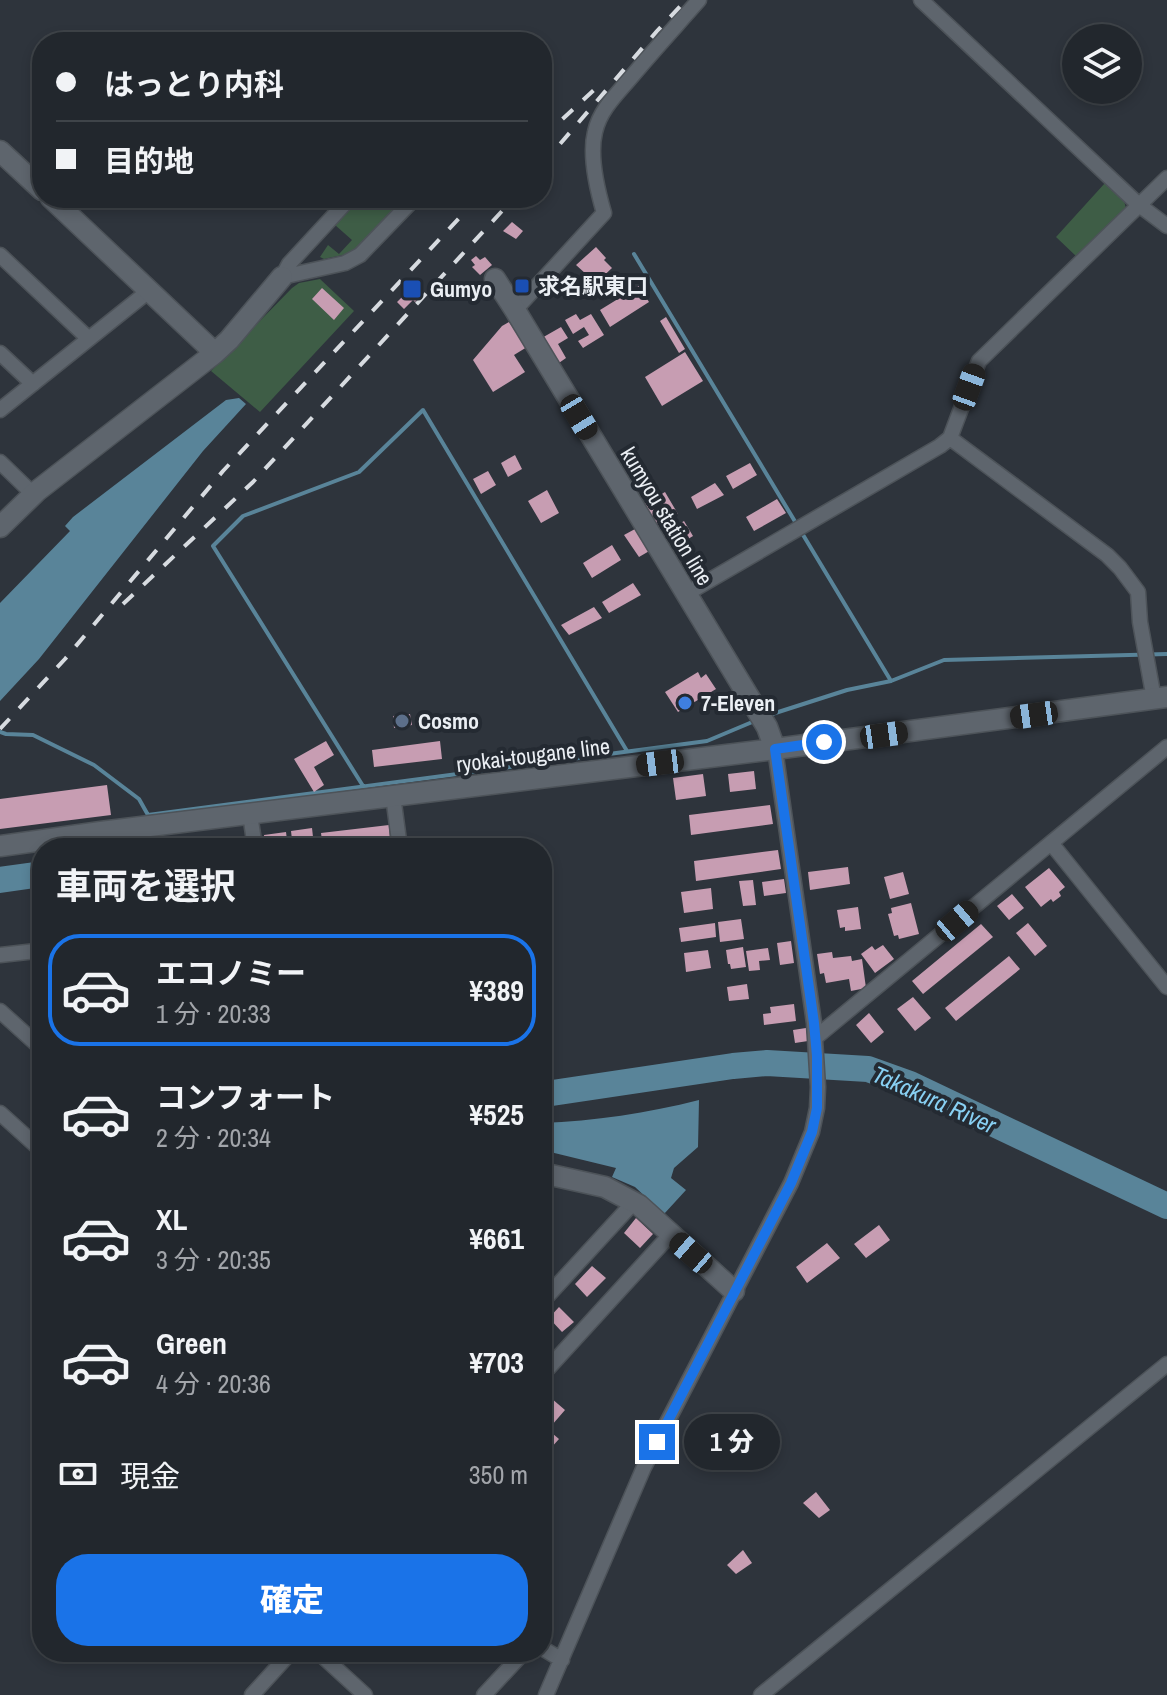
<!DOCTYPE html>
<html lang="ja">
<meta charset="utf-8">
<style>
:root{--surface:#22272d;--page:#2a2f35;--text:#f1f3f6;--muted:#a2a5aa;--line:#3f4449;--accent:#1a73e8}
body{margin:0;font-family:"Archivo Narrow","Noto Sans JP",sans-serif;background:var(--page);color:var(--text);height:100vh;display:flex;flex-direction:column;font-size:30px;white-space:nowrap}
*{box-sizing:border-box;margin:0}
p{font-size:26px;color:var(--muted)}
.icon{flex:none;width:44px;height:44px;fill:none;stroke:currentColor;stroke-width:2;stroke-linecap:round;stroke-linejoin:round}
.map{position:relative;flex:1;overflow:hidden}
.sheet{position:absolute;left:32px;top:838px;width:520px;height:824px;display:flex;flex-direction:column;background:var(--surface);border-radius:32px;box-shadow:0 4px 12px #0003,0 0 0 2px var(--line)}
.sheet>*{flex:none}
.top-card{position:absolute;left:32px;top:32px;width:520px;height:176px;border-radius:32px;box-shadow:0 4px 12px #0003,0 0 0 2px var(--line);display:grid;align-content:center;height:176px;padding:0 24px;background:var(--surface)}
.tools{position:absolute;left:1062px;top:24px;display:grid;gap:16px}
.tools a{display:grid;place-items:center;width:80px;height:80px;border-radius:50%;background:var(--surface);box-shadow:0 4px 12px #0003,0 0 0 2px var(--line);font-size:40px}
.end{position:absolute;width:36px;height:36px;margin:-18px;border:10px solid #1a73e8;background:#fff;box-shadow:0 0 0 4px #fff}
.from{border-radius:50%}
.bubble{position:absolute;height:56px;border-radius:28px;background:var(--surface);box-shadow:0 4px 12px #0003,0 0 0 2px var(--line);font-size:26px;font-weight:800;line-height:56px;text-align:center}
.car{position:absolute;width:24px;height:48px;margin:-24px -12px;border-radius:10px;box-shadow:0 0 6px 2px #0007;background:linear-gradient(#222 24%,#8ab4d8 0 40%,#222 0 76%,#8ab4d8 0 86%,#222 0)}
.top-card b{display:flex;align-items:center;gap:28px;height:76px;font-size:30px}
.top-card b+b{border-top:2px solid var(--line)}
.top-card i{width:20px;height:20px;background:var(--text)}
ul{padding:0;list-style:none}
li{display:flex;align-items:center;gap:24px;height:112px;margin:0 16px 12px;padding:0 8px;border:4px solid transparent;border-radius:32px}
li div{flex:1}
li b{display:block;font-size:30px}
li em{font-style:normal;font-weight:800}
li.active{border-color:var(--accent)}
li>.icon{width:72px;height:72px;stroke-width:1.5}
h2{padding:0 24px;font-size:36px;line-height:96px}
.pay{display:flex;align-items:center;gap:20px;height:88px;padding:0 24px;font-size:30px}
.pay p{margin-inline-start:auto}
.cta{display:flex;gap:16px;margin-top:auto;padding:16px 24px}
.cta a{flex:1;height:92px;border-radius:32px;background:var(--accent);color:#fff;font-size:32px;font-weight:800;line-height:92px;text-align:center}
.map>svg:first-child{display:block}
</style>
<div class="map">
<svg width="1167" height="1695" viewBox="0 0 1167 1695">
<rect width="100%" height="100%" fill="#2e343c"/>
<path fill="#3e5d46" d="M1105,183l19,17 2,9 -49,48 -21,-20z
M360,198h38l1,11 -47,44 -28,6 -4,-2 8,-12 11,9 13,-14 -17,-15z
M320,279l34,32 -94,101 -49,-41 81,-83 7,-5z"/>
<path fill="#598499" d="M239,398l7,6 -43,47 -164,208 -39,42v-98l70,-72 -5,-5 8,-9 153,-117z
M699,1100l-1,47 -24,21 -3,10 15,12 -22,24 -29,-27 -23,-10 4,-9 -74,-18v-27c52,-2 106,-10 157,-23z"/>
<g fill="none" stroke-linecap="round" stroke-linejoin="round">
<path stroke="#598499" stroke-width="4" d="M634,254l257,427 -44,9 -78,25
M891,681l53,-21 223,-6
M0,732l6,2 27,1 61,30 45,34 9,16 559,-74 50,-21
M363,786l-150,-240 30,-30 116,-44 64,-62 204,341"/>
<path stroke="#598499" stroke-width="26" d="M0,880l42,-6
M542,1092l10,1 181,-27 34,-3 101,6 42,15 257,122"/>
</g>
<path fill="#c79db2" d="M512,222l11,9 -7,8 -13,-8z
M596,247l10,11 -2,2 8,8 -16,15 -20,-18z
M476,256l4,4 5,-3 7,8 -12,10 -8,-8 3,-2 -4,-5z
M411,282l12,12 -8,8 -2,-2 -9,9 -7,-7 10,-10 -3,-3z
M639,286l10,16 -39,25 -10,-17z
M322,288l22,20 -10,12 -22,-21z
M576,314l4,6 11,-6 13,21 -21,13 -5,-7 11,-6 -5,-8 -11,7 -8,-14z
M666,317l19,32 -6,4 -19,-32z
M509,322l18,25 -13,8 11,17 -32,20 -20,-32 29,-34z
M561,327l7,11 -10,6 8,14 -10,7 -16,-26z
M685,352l18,29 -41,25 -17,-29z
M515,455l7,14 -14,8 -7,-14z
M750,463l7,12 -24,14 -7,-13z
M488,471l8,14 -15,9 -8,-15z
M715,483l9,12 -27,14 -6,-12z
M547,490l12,23 -18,10 -13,-22z
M665,492l13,22 -20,12 -14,-22z
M777,499l9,14 -32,18 -8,-14z
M684,521l9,15 -15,9 -9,-15z
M635,529l16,21 -12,7 -15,-22z
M612,545l9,15 -29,18 -9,-15z
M633,583l8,12 -32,18 -7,-11z
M594,607l8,11 -33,17 -8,-10z
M698,672l3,6 5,-4 10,15 -38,23 -13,-20z
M410,714l2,11 -18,3 -1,-12z
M326,741l8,14 -20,12 10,18 -10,7 -20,-33z
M440,741l2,18 -68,8 -2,-17z
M754,771l2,18 -26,3 -2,-18z
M703,774l3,22 -30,4 -3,-22z
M107,785l4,30 -111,14v-30z
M770,805l3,19 -82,11 -2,-20z
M389,825l1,15 -67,8 -2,-15z
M312,828l2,18 -21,2 -2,-17z
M286,832l2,16h-23l-1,-13z
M778,850l3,19 -85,12 -2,-20z
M848,867l2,17 -40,6 -2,-18z
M1049,868l16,19 -6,5 2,4 -8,6 -2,-3 -10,8 -16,-20z
M903,872l6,22 -19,5 -6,-22z
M784,879l2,14 -22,3 -2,-14z
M753,880l3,25 -13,1 -4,-25z
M711,888l2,21 -29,4 -3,-21z
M1012,894l12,14 -15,12 -12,-14z
M911,903l8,31 -20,5 -1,-4 -4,1 -6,-22 4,-1 -1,-5z
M858,907l3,22 -16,2v-4l-5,1 -3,-18z
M741,919l3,20 -24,3 -2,-20z
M715,923l1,14 -35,5 -2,-14z
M1028,923l19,23 -12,10 -19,-23z
M981,924l12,13 -70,57 -11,-13z
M791,941l3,22 -14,2 -3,-22z
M883,945l11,14 -19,14 -14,-19 11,-8 3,4z
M743,947l3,20 -15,2 -1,-5h-2l-2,-14z
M768,948l2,12 -11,1 1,9 -11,1 -3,-20z
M708,950l3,18 -25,4 -2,-19z
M832,952l1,6 18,-2 1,5 10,-2 4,29 -15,3 -2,-12 -23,4 -2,-10 -4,1 -3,-20z
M1009,956l11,13 -64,52 -11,-13z
M747,984l2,15 -20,2 -2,-14z
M913,997l18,21 -16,13 -18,-22z
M794,1004l2,17 -32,4 -1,-11 8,-1 -1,-6z
M869,1013l15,19 -13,11 -15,-18z
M806,1028l2,13 -13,2 -2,-13z
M636,1218l17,16 -13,14 -16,-15z
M879,1225l11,15 -24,18 -12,-14z
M827,1243l13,15 -33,25 -11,-16z
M592,1266l14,12 -19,19 -12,-13z
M559,1307l15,15 -12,10 -13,-14z
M551,1398l14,12 -13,15 -4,-4 -6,6v-19z
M546,1428l13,11 -17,19v-26z
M816,1492l14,18 -11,8 -16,-15z
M743,1550l9,13 -16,11 -9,-9z"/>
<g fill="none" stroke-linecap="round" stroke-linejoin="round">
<g stroke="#4d5359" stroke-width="17">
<path id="street" d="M921,0l218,205 28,21
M0,255l89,84
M282,277l63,-14 15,-8 51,-53v-4
M282,277l7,-13 61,-66
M515,310l89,-97c-7,-24 -15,-57 -9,-81 5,-23 23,-39 38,-57 21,-25 44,-50 66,-75
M0,353l33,31
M0,410l150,-120
M950,438l157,117 13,13 18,24 2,30 14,77
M0,462l33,32
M686,594l254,-148 10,-8 29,-77 188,-183
M393,796l7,52
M250,814l5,34
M1051,843l116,144
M0,955l36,-4 6,1
M0,1011l42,38
M815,1038l352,-291
M0,1113l42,38
M542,1302l92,-100
M542,1375l128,-140
M542,1648l20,12
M318,1652l47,43
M252,1695l39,-43
M484,1695l40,-43
M546,1695l98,-228 147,-284 21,-51 5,-24 1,-21 -4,-64 -39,-274
M761,1695l406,-331"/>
</g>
<g stroke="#4d5359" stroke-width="23">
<path id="secondary" d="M0,151l42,39
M51,198l164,155
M495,279l20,31 252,417 8,22
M0,527l37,-36 178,-138 14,-13 53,-63
M0,846l101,-14 674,-83 392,-52
M542,1173l63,14 34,18 95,86"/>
</g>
<use href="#street" stroke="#5e656d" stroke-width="14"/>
<use href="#secondary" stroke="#5e656d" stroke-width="20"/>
<path stroke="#d7dbe0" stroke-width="4" stroke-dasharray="14 14" stroke-linecap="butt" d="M542,138l53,-49
M542,165l115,-134 29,-31
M123,604l130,-122 261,-284
M0,729l65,-70 158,-188 255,-273"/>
</g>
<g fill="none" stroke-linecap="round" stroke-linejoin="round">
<path stroke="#1a73e8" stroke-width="10" d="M657,1442l134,-259 21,-51 5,-24v-52l-3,-33 -39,-274 49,-7"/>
</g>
<g fill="#1a4fb4" stroke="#242a32" stroke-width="3">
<rect x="514" y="278" width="16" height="16" rx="4"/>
<rect x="402" y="279" width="20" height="20" rx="4"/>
</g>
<circle fill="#3f7fe0" stroke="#242a32" stroke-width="3" cx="685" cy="703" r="8"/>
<circle fill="#5c6f8a" stroke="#242a32" stroke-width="3" cx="402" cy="721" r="8"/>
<g text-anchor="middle" stroke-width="8" stroke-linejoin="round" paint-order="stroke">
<g font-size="22" font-weight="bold" fill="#ebeff4" stroke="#242a32" text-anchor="start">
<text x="538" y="294">求名駅東口</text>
<text x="430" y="297">Gumyo</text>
<text x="701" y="711">7-Eleven</text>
<text x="418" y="729">Cosmo</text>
</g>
<g font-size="22" fill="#ebeff4" stroke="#242a32">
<text transform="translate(667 516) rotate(59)" y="8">kumyou station line</text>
<text transform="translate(533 755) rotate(-7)" y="8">ryokai-tougane line</text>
</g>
<g font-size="24" font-style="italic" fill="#88d0f3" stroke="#242a32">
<text transform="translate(934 1100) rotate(24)" y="8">Takakura River</text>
</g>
</g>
</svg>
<div class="tools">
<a><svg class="icon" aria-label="layers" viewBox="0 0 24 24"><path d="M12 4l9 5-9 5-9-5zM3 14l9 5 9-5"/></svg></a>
</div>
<i class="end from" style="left:824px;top:742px"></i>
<i class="end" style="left:657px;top:1442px"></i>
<div class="bubble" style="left:684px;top:1414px;width:96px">1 分</div>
<i class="car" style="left:969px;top:387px;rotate:20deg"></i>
<i class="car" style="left:579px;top:417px;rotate:149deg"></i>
<i class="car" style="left:1034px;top:715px;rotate:262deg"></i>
<i class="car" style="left:884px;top:735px;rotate:82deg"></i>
<i class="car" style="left:660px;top:763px;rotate:263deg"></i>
<i class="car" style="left:957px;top:921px;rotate:50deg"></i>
<i class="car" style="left:691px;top:1253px;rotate:311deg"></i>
<div class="top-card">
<b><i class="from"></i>はっとり内科</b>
<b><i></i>目的地</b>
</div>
<section class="sheet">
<h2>車両を選択</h2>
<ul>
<li class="active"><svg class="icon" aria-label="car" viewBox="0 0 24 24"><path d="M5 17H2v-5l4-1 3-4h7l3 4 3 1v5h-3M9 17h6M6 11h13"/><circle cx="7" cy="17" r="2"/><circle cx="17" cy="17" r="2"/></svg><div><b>エコノミー</b><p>1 分 · 20:33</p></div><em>¥389</em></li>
<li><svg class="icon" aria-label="car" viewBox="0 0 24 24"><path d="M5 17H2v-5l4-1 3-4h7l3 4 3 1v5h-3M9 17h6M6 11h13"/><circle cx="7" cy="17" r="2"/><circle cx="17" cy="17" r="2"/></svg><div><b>コンフォート</b><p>2 分 · 20:34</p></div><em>¥525</em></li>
<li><svg class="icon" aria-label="car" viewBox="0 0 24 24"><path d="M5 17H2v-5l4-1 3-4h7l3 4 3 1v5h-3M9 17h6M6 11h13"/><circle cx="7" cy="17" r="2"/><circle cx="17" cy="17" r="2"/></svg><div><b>XL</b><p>3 分 · 20:35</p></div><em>¥661</em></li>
<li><svg class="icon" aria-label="car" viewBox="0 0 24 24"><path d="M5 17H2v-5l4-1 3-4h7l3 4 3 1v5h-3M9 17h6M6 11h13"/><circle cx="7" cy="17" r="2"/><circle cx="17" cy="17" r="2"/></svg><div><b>Green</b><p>4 分 · 20:36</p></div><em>¥703</em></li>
</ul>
<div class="pay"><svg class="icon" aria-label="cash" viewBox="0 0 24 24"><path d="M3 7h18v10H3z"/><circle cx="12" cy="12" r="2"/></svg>現金<p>350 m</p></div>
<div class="cta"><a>確定</a></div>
</section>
</div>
